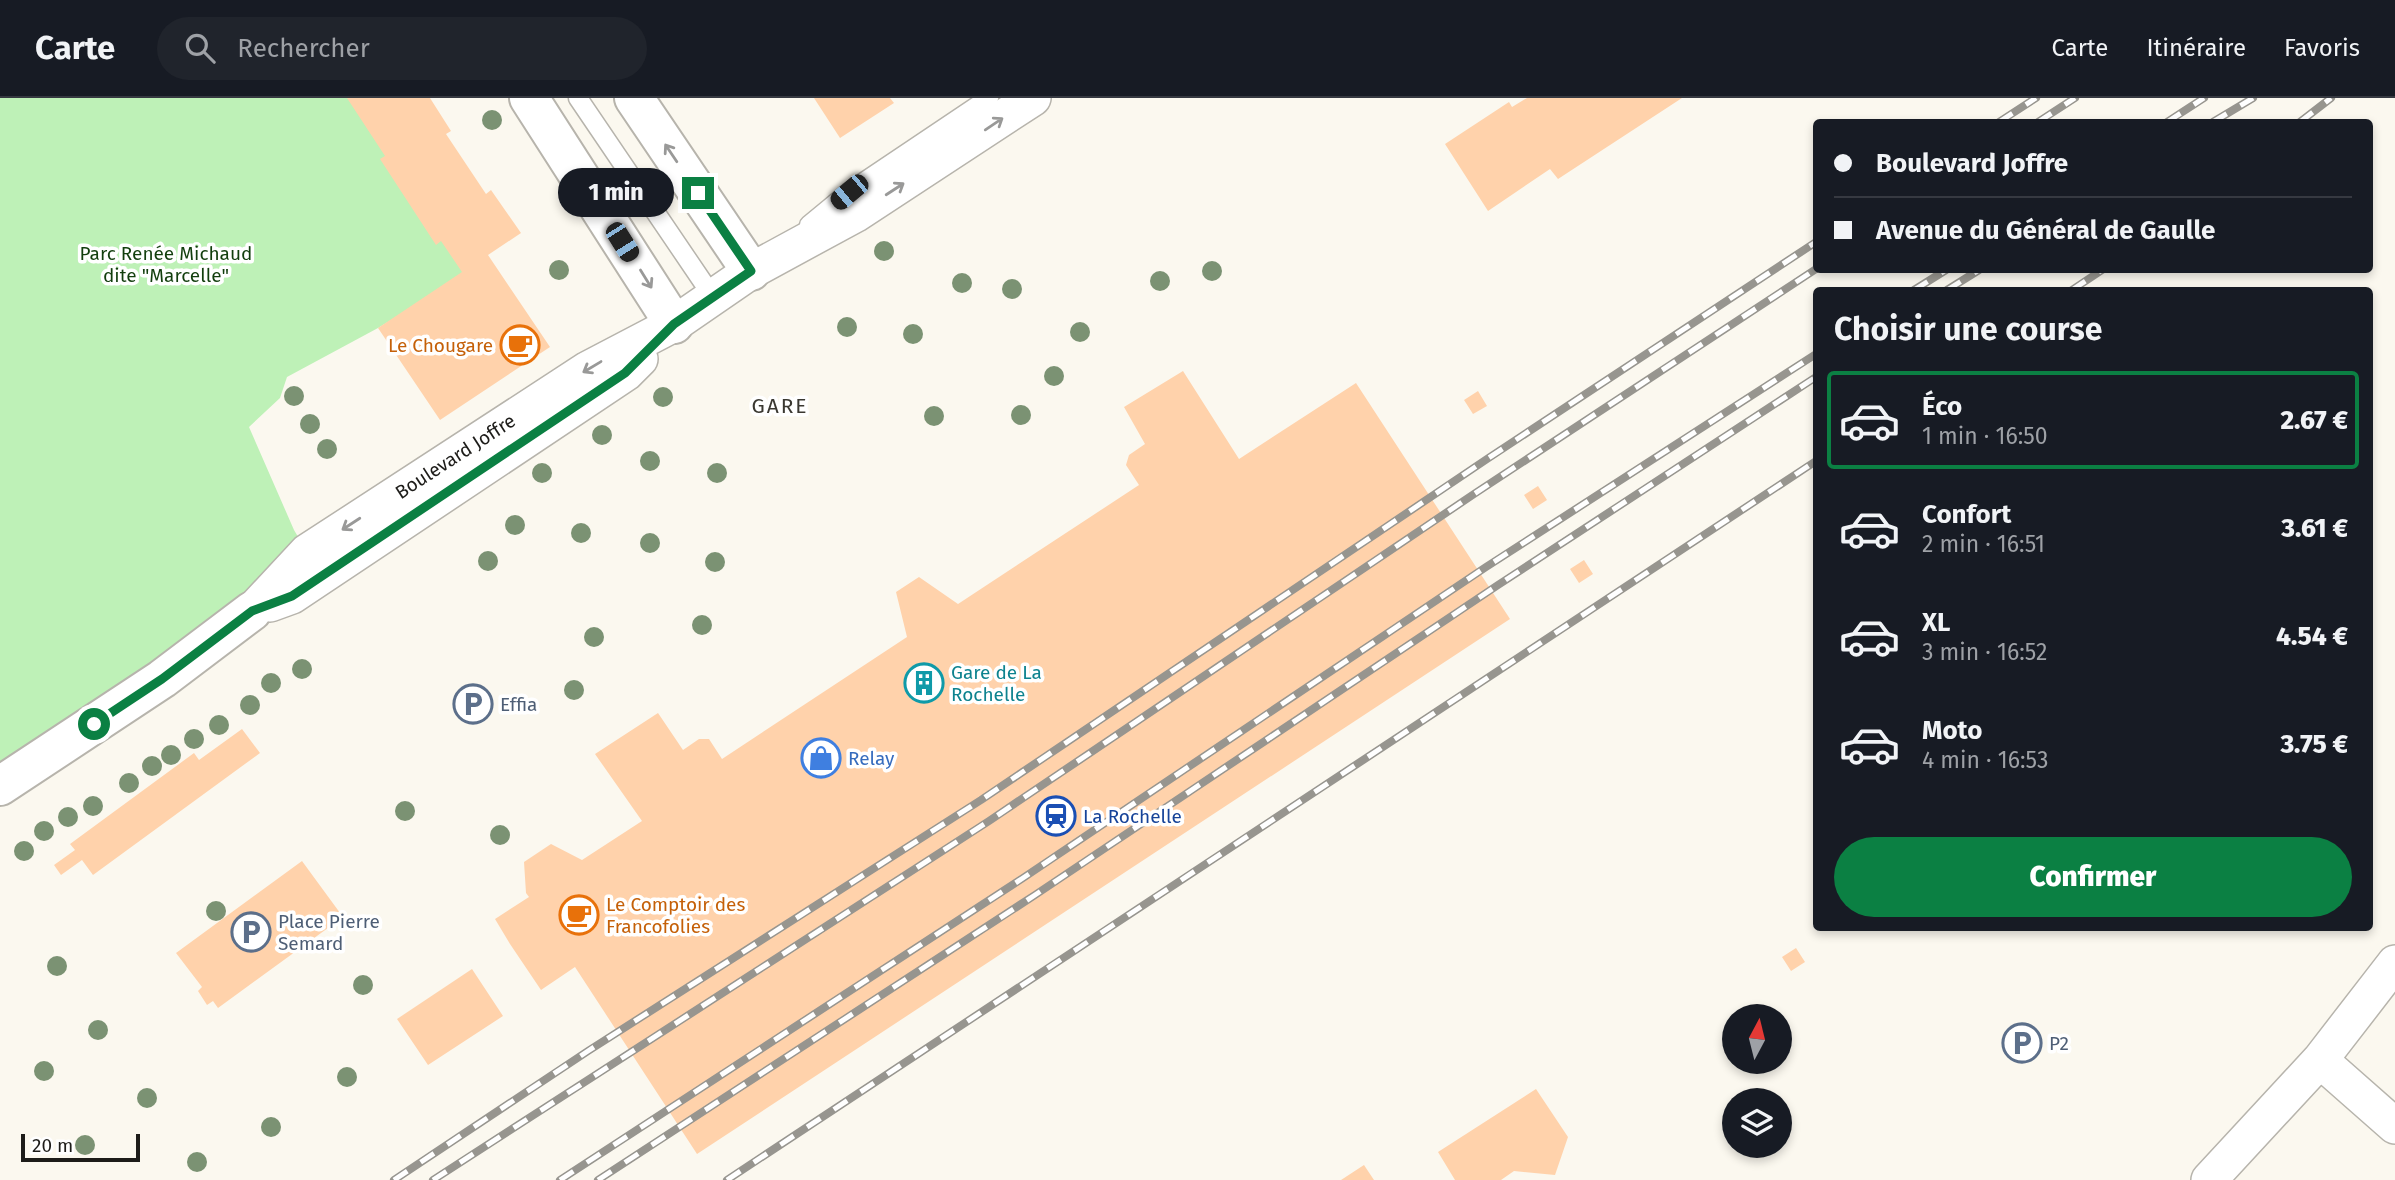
<!DOCTYPE html>
<html lang="fr">
<meta charset="utf-8">
<style>
:root{--surface:#171b24;--page:#20242c;--text:#f1f3f6;--muted:#9ea1a6;--line:#363941;--accent:#0b8043}
body{margin:0;font-family:"Fira Sans",sans-serif;background:var(--page);color:var(--text);height:100vh;display:flex;flex-direction:column;font-size:26px;white-space:nowrap}
*{box-sizing:border-box;margin:0}
p{font-size:23px;color:var(--muted)}
.icon{flex:none;width:38px;height:38px;fill:none;stroke:currentColor;stroke-width:2;stroke-linecap:round;stroke-linejoin:round}
.map{position:relative;flex:1;overflow:hidden}
.side{position:absolute;left:1813px;top:189px;width:560px;height:644px;display:flex;flex-direction:column;background:var(--surface);border-radius:7px;box-shadow:0 4px 10px #0003}
.side>*{flex:none}
.banner{position:absolute;left:1813px;top:21px;width:560px;height:154px;border-radius:7px;box-shadow:0 4px 10px #0003;display:grid;align-content:center;height:154px;padding:0 21px;background:var(--surface)}
.needle{width:46px;rotate:7deg}
.tools{position:absolute;left:1722px;top:906px;display:grid;gap:14px}
.tools a{display:grid;place-items:center;width:70px;height:70px;border-radius:50%;background:var(--surface);box-shadow:0 4px 10px #0003;font-size:35px}
.scale{position:absolute;left:21px;bottom:18px;width:119px;box-sizing:border-box;padding-left:7px;border:4px solid #1d1c19;border-top:0;font-size:19px;line-height:24px;white-space:nowrap;color:#1d1c19;-webkit-text-stroke:5px #fff;paint-order:stroke}
.end{position:absolute;width:32px;height:32px;margin:-16px;border:9px solid #0b8043;background:#fff;box-shadow:0 0 0 4px #fff}
.from{border-radius:50%}
.bubble{position:absolute;height:49px;border-radius:24px;background:var(--surface);box-shadow:0 4px 10px #0003;font-size:23px;font-weight:800;line-height:49px;text-align:center}
.car{position:absolute;width:21px;height:42px;margin:-21px -10px;border-radius:9px;box-shadow:0 0 5px 2px #0007;background:linear-gradient(#222 24%,#8ab4d8 0 40%,#222 0 76%,#8ab4d8 0 86%,#222 0)}
.banner b{display:flex;align-items:center;gap:24px;height:66px;font-size:26px}
.banner b+b{border-top:2px solid var(--line)}
.banner i{width:18px;height:18px;background:var(--text)}
ul{padding:0;list-style:none}
li{display:flex;align-items:center;gap:21px;height:98px;margin:0 14px 10px;padding:0 7px;border:4px solid transparent;border-radius:7px}
li div{flex:1}
li b{display:block;font-size:26px}
li em{font-style:normal;font-weight:800}
li.current{border-color:var(--accent)}
li>.icon{width:63px;height:63px;stroke-width:1.5}
h2{padding:0 21px;font-size:32px;line-height:84px}
.primary-button{display:flex;gap:14px;margin-top:auto;padding:14px 21px}
.primary-button a{flex:1;height:80px;border-radius:42px;background:var(--accent);color:#fff;font-size:28px;font-weight:800;line-height:80px;text-align:center}
header{display:flex;align-items:center;gap:42px;box-sizing:border-box;height:98px;padding:0 35px;background:var(--surface);border-bottom:2px solid var(--line)}
header strong{font-size:33px}
nav{display:flex;gap:38px;margin-inline-start:auto;font-size:24px}
.search{width:490px;height:63px;background:var(--page);display:flex;align-items:center;gap:18px;box-sizing:border-box;padding:0 24px;border-radius:38px;color:var(--muted);font-size:26px}
.map>svg:first-child{display:block}
</style>
<header>
<strong>Carte</strong>
<div class="search"><svg class="icon" aria-label="search" viewBox="0 0 24 24"><circle cx="10" cy="10" r="6"/><path d="M15 15l6 6"/></svg>Rechercher</div>
<nav><a>Carte</a><a>Itinéraire</a><a>Favoris</a></nav>
</header>
<div class="map">
<svg width="2395" height="1082" viewBox="0 0 2395 1082">
<rect width="100%" height="100%" fill="#fbf8ef"/>
<path fill="#bef1b7" d="M0,0h349l118,176 -89,54 -91,49 -7,21 -31,29 45,103 13,22 -307,234z"/>
<path fill="#ffd2ab" d="M347,0h83l21,33 -5,3 40,60 5,-4 30,43 -33,22 62,92 -110,73 -62,-92 84,-56 -21,-31 -5,4 -56,-86 5,-3z
M814,0h76l4,5 -54,35z
M1527,0h155l-124,81 -8,-10 -62,42 -43,-67 64,-42 3,5z
M1183,273l56,88 117,-76 154,236 -813,535 -122,-187 -34,23 -31,-46 -15,-25 34,-22 -3,-4 -2,-31 27,-18 31,16 60,-39 -47,-67 63,-41 25,37 16,-11h10l13,20 185,-122 -11,-45 23,-15 39,27 181,-119 -13,-20 3,-10 16,-11 -21,-37z
M1478,293l9,15 -14,8 -9,-14z
M1538,388l9,14 -14,9 -9,-14z
M1584,462l9,14 -14,9 -9,-14z
M242,631l18,24 -167,122 -11,-15 -21,15 -7,-10 21,-15 -5,-6 124,-91 5,7z
M302,763l41,56 -125,91 -5,-7 -6,4 -9,-14 4,-4 -26,-34z
M1796,850l9,14 -14,9 -9,-14z
M472,871l31,47 -75,49 -31,-46z
M1536,991l32,48 -13,38 -41,-4 -13,9h-46l-17,-28z
M1364,1067l10,15h-33z"/>
<g fill="none" stroke-linecap="round" stroke-linejoin="round">
<g stroke="#b7b4ac" stroke-width="21">
<path id="service" d="M578,0l135,199
M809,127l40,-33 140,-94"/>
</g>
<g stroke="#b7b4ac" stroke-width="38">
<path id="minor" d="M270,506l22,-8 334,-223 14,-14
M252,513l55,-59 281,-183 86,-45 77,-53 105,-57 177,-116
M2320,962l75,66
M2209,1082l111,-120 75,-97"/>
</g>
<g stroke="#b7b4ac" stroke-width="42">
<path id="secondary" d="M529,0l145,226
M634,0l117,173
M0,688l162,-107 90,-68"/>
</g>
<use href="#service" stroke="#fff" stroke-width="18"/>
<use href="#minor" stroke="#fff" stroke-width="35"/>
<use href="#secondary" stroke="#fff" stroke-width="38"/>
<g stroke="#97958f" stroke-width="8">
<path id="rail" d="M1999,24l37,-24
M2038,24l37,-24
M2167,24l37,-24
M2213,24l40,-24
M2300,24l31,-24
M1914,192l32,-20
M1947,192l32,-20
M2072,192l30,-20
M394,1082l194,-129 393,-251 506,-341 329,-217
M433,1082l556,-359 485,-327 342,-225
M560,1082l463,-302 463,-311 330,-213
M598,1082l437,-285 463,-310 318,-208
M727,1082l1089,-719"/>
</g>
<use href="#rail" stroke="#fff" stroke-width="5" stroke-dasharray="16" stroke-linecap="butt"/>
</g>
<g fill="#7b9273">
<circle cx="492" cy="22" r="10"/>
<circle cx="884" cy="153" r="10"/>
<circle cx="559" cy="172" r="10"/>
<circle cx="1212" cy="173" r="10"/>
<circle cx="1160" cy="183" r="10"/>
<circle cx="962" cy="185" r="10"/>
<circle cx="1012" cy="191" r="10"/>
<circle cx="847" cy="229" r="10"/>
<circle cx="1080" cy="234" r="10"/>
<circle cx="913" cy="236" r="10"/>
<circle cx="1054" cy="278" r="10"/>
<circle cx="294" cy="298" r="10"/>
<circle cx="663" cy="299" r="10"/>
<circle cx="1021" cy="317" r="10"/>
<circle cx="934" cy="318" r="10"/>
<circle cx="310" cy="326" r="10"/>
<circle cx="602" cy="337" r="10"/>
<circle cx="327" cy="351" r="10"/>
<circle cx="650" cy="363" r="10"/>
<circle cx="542" cy="375" r="10"/>
<circle cx="717" cy="375" r="10"/>
<circle cx="515" cy="427" r="10"/>
<circle cx="581" cy="435" r="10"/>
<circle cx="650" cy="445" r="10"/>
<circle cx="488" cy="463" r="10"/>
<circle cx="715" cy="464" r="10"/>
<circle cx="702" cy="527" r="10"/>
<circle cx="594" cy="539" r="10"/>
<circle cx="302" cy="571" r="10"/>
<circle cx="271" cy="585" r="10"/>
<circle cx="574" cy="592" r="10"/>
<circle cx="250" cy="607" r="10"/>
<circle cx="219" cy="627" r="10"/>
<circle cx="194" cy="641" r="10"/>
<circle cx="171" cy="657" r="10"/>
<circle cx="152" cy="668" r="10"/>
<circle cx="129" cy="685" r="10"/>
<circle cx="93" cy="708" r="10"/>
<circle cx="405" cy="713" r="10"/>
<circle cx="68" cy="719" r="10"/>
<circle cx="44" cy="733" r="10"/>
<circle cx="500" cy="737" r="10"/>
<circle cx="24" cy="753" r="10"/>
<circle cx="216" cy="813" r="10"/>
<circle cx="57" cy="868" r="10"/>
<circle cx="363" cy="887" r="10"/>
<circle cx="98" cy="932" r="10"/>
<circle cx="44" cy="973" r="10"/>
<circle cx="347" cy="979" r="10"/>
<circle cx="147" cy="1000" r="10"/>
<circle cx="271" cy="1029" r="10"/>
<circle cx="85" cy="1047" r="10"/>
<circle cx="197" cy="1064" r="10"/>
</g>
<defs><path id="oneway-shaft" d="M-6 0H5M1.5-3L5.5 0L1.5 3" fill="none" stroke-width="1.6" stroke-linecap="round" stroke-linejoin="round" transform="scale(1.75)"/></defs>
<g stroke="#999998">
<use href="#oneway-shaft" transform="translate(994 26) rotate(-34)"/>
<use href="#oneway-shaft" transform="translate(671 55) rotate(-124)"/>
<use href="#oneway-shaft" transform="translate(895 91) rotate(-33)"/>
<use href="#oneway-shaft" transform="translate(646 181) rotate(58)"/>
<use href="#oneway-shaft" transform="translate(592 269) rotate(149)"/>
<use href="#oneway-shaft" transform="translate(351 426) rotate(147)"/>
</g>
<g fill="none" stroke-linecap="round" stroke-linejoin="round">
<path stroke="#0b8043" stroke-width="9" d="M94,626l68,-45 90,-68 40,-15 333,-223 49,-49 77,-53 -53,-78"/>
</g>
<defs>
<g id="cafe-ring" transform="scale(2.0125)"><circle r="9.5" fill="#fff" stroke="#e8710a" stroke-width="1.5"/><path d="M-5.5-4.5H6V0H3Q3 3.5 0 3.5H-2.5Q-5.5 3.5-5.5 0ZM3-3.2v2h1.7v-2ZM-6 4.5H4V6H-6Z" fill="#e8710a"/></g>
<g id="building-ring" transform="scale(2.0125)"><circle r="9.5" fill="#fff" stroke="#0f9aa8" stroke-width="1.5"/><path d="M-4-6H4V6H1V3H-1V6H-4ZM-2.5-4.3h1.7v1.8h-1.7ZM.8-4.3h1.7v1.8H.8ZM-2.5-1h1.7V.8h-1.7ZM.8-1h1.7V.8H.8Z" fill="#0f9aa8"/></g>
<g id="parking-ring" transform="scale(2.0125)"><circle r="9.5" fill="#fff" stroke="#5c6f8a" stroke-width="1.5"/><path d="M-3.5-5.5H1a3.5 3.5 0 0 1 0 7H-1V5.5H-3.5ZM-1-3.4V-.6H.8a1.4 1.4 0 0 0 0-2.8Z" fill="#5c6f8a"/></g>
<g id="shop-ring" transform="scale(2.0125)"><circle r="9.5" fill="#fff" stroke="#3f7fe0" stroke-width="1.5"/><path d="M-5-2.5h2.3a2.7 3.5 0 0 1 5.4 0H5L5.5 6h-11ZM-1.5-2.5h3a1.5 2.3 0 0 0-3 0Z" fill="#3f7fe0"/></g>
<g id="station-ring" transform="scale(2.0125)"><circle r="9.5" fill="#fff" stroke="#1a4fb4" stroke-width="1.5"/><path d="M-3-6H3Q5-6 5-4V2Q5 4 3 4L4.5 6H3L1.5 4h-3L-3 6H-4.5L-3 4Q-5 4-5 2V-4Q-5-6-3-6ZM-3.5-4v3h7v-3ZM-3.5 1v1.5H-2V1ZM2 1v1.5H3.5V1Z" fill="#1a4fb4"/></g>
</defs>
<g fill-rule="evenodd">
<use href="#cafe-ring" x="520" y="247"/>
<use href="#building-ring" x="924" y="585"/>
<use href="#parking-ring" x="473" y="606"/>
<use href="#shop-ring" x="821" y="660"/>
<use href="#station-ring" x="1056" y="718"/>
<use href="#cafe-ring" x="579" y="817"/>
<use href="#parking-ring" x="251" y="834"/>
<use href="#parking-ring" x="2022" y="945"/>
</g>
<g text-anchor="middle" stroke-width="7" stroke-linejoin="round" paint-order="stroke">
<g font-size="19" fill="#123e0d" stroke="#fff">
<text x="166" y="162">Parc Renée Michaud<tspan x="166" dy="22">dite "Marcelle"</tspan></text>
</g>
<g font-size="19" fill="#c56008" stroke="#fff" text-anchor="end">
<text x="493" y="254">Le Chougare</text>
<text x="606" y="813" text-anchor="start">Le Comptoir des<tspan x="606" dy="22">Francofolies</tspan></text>
</g>
<g font-size="19" fill="#1d1c19" stroke="#fff">
<text transform="translate(455 358) rotate(-33)" y="7">Boulevard Joffre</text>
</g>
<g font-size="19" fill="#0d838f" stroke="#fff" text-anchor="start">
<text x="951" y="581">Gare de La<tspan x="951" dy="22">Rochelle</tspan></text>
</g>
<g font-size="19" fill="#4e5e75" stroke="#fff" text-anchor="start">
<text x="500" y="613">Effia</text>
<text x="278" y="830">Place Pierre<tspan x="278" dy="22">Semard</tspan></text>
<text x="2049" y="952">P2</text>
</g>
<g font-size="19" fill="#366cbe" stroke="#fff" text-anchor="start">
<text x="848" y="667">Relay</text>
</g>
<g font-size="19" fill="#164399" stroke="#fff" text-anchor="start">
<text x="1083" y="725">La Rochelle</text>
</g>
<g font-size="21" letter-spacing="2" fill="#3a3831" stroke="#fff">
<text x="780" y="315">GARE</text>
</g>
</g>
</svg>
<div class="tools">
<a><svg class="needle" viewBox="-14 -14 28 28"><path d="M0-13l5 13h-10z" fill="#e53935"/><path d="M0 13l5-13h-10z" fill="#9ea1a6"/></svg></a>
<a><svg class="icon" aria-label="layers" viewBox="0 0 24 24"><path d="M12 4l9 5-9 5-9-5zM3 14l9 5 9-5"/></svg></a>
</div>
<div class="scale">20 m</div>
<i class="end from" style="left:94px;top:626px"></i>
<i class="end" style="left:698px;top:95px"></i>
<div class="bubble" style="left:558px;top:70px;width:116px">1 min</div>
<i class="car" style="left:849px;top:94px;rotate:230deg"></i>
<i class="car" style="left:622px;top:144px;rotate:148deg"></i>
<div class="banner">
<b><i class="from"></i>Boulevard Joffre</b>
<b><i></i>Avenue du Général de Gaulle</b>
</div>
<section class="side">
<h2>Choisir une course</h2>
<ul>
<li class="current"><svg class="icon" aria-label="car" viewBox="0 0 24 24"><path d="M5 17H2v-5l4-1 3-4h7l3 4 3 1v5h-3M9 17h6M6 11h13"/><circle cx="7" cy="17" r="2"/><circle cx="17" cy="17" r="2"/></svg><div><b>Éco</b><p>1 min · 16:50</p></div><em>2.67 €</em></li>
<li><svg class="icon" aria-label="car" viewBox="0 0 24 24"><path d="M5 17H2v-5l4-1 3-4h7l3 4 3 1v5h-3M9 17h6M6 11h13"/><circle cx="7" cy="17" r="2"/><circle cx="17" cy="17" r="2"/></svg><div><b>Confort</b><p>2 min · 16:51</p></div><em>3.61 €</em></li>
<li><svg class="icon" aria-label="car" viewBox="0 0 24 24"><path d="M5 17H2v-5l4-1 3-4h7l3 4 3 1v5h-3M9 17h6M6 11h13"/><circle cx="7" cy="17" r="2"/><circle cx="17" cy="17" r="2"/></svg><div><b>XL</b><p>3 min · 16:52</p></div><em>4.54 €</em></li>
<li><svg class="icon" aria-label="car" viewBox="0 0 24 24"><path d="M5 17H2v-5l4-1 3-4h7l3 4 3 1v5h-3M9 17h6M6 11h13"/><circle cx="7" cy="17" r="2"/><circle cx="17" cy="17" r="2"/></svg><div><b>Moto</b><p>4 min · 16:53</p></div><em>3.75 €</em></li>
</ul>
<div class="primary-button"><a>Confirmer</a></div>
</section>
</div>
